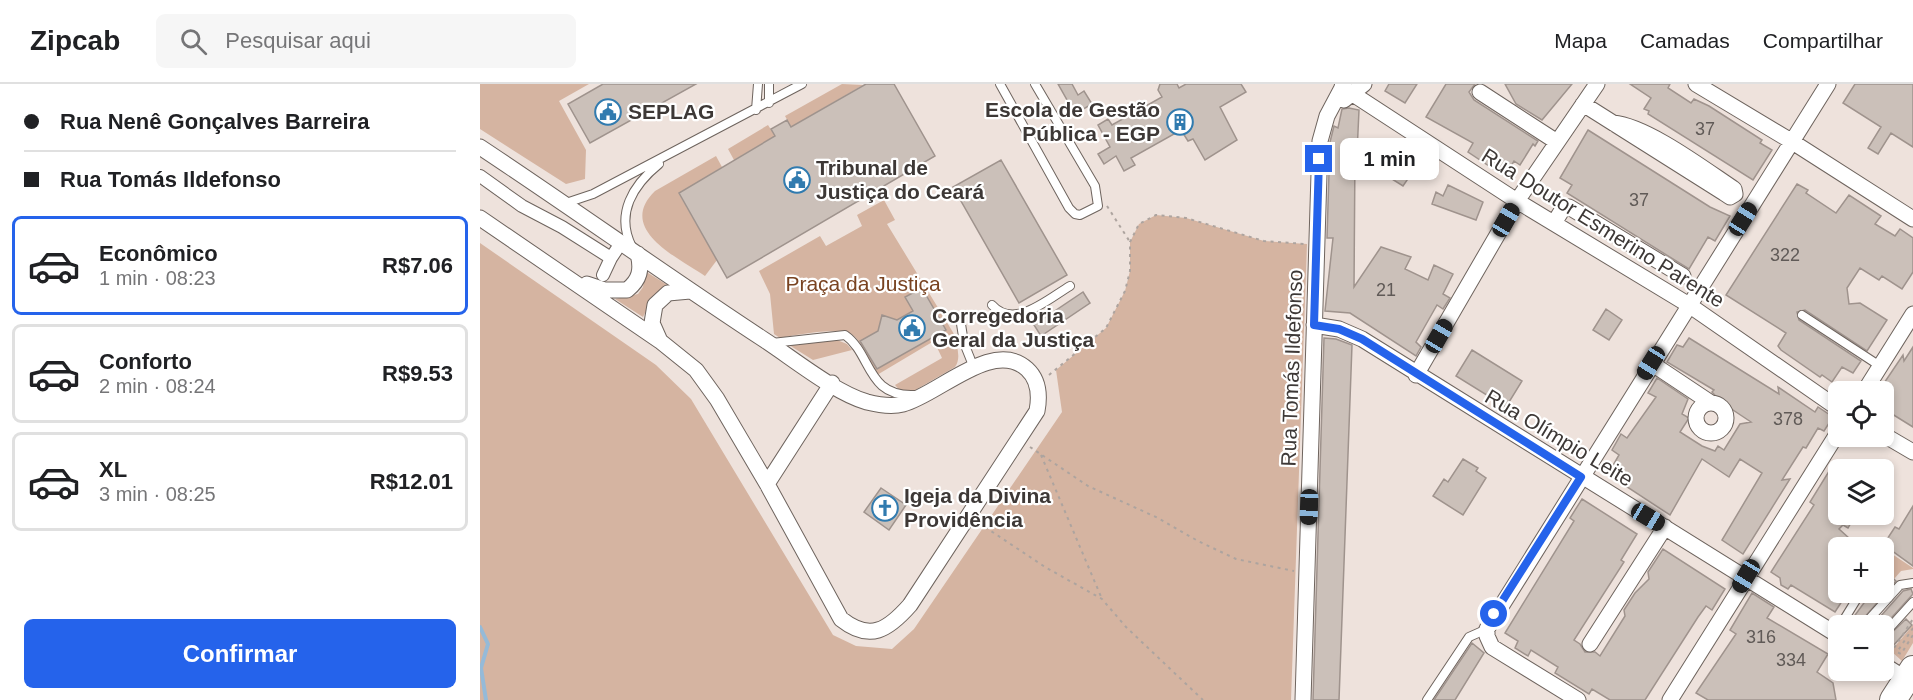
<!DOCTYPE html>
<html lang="pt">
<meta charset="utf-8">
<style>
:root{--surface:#fff;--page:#f6f6f6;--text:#202124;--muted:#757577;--line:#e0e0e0;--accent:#2563eb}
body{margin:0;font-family:Helvetica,sans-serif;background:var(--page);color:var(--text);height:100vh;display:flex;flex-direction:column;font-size:22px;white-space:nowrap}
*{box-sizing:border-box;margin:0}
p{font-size:20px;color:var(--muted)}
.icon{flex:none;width:33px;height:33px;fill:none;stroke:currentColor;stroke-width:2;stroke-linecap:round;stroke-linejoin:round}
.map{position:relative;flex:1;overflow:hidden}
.details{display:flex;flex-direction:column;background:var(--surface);width:480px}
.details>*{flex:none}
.top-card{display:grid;align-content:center;height:132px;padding:0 24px;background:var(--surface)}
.fabs{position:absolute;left:1348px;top:297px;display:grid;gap:12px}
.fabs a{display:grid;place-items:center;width:66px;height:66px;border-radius:9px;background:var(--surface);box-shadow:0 3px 9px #0003;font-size:30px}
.end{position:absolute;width:27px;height:27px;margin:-14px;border:8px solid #2563eb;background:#fff;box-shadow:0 0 0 3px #fff}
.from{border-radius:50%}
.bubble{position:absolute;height:42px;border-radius:9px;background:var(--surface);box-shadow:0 3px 9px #0003;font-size:20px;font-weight:600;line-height:42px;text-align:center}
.car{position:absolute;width:18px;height:36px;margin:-18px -9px;border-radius:8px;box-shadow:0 0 4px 2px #0007;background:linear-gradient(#222 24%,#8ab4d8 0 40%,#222 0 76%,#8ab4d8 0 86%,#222 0)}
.top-card b{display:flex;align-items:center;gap:21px;height:57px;font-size:22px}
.top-card b+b{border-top:2px solid var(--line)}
.top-card i{width:15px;height:15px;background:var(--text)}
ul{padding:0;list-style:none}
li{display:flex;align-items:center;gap:18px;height:99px;margin:0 12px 9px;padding:0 12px;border:3px solid var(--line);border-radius:9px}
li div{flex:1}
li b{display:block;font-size:22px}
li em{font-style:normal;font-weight:600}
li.on{border-color:var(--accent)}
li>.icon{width:54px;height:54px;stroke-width:1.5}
.primary-button{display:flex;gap:12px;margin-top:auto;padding:12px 24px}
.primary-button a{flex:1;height:69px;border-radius:9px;background:var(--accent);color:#fff;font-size:24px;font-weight:600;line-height:69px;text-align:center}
header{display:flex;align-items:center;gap:36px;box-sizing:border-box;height:84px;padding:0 30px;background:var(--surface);border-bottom:2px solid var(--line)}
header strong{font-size:28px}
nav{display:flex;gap:33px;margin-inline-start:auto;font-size:21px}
.search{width:420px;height:54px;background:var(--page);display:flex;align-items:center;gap:15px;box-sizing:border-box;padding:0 21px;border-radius:9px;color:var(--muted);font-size:22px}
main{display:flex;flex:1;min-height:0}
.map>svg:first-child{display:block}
</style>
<header>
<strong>Zipcab</strong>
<div class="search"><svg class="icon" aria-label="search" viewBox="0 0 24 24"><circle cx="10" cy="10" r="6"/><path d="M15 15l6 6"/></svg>Pesquisar aqui</div>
<nav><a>Mapa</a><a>Camadas</a><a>Compartilhar</a></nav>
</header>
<main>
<section class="details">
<div class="top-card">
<b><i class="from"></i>Rua Nenê Gonçalves Barreira</b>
<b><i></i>Rua Tomás Ildefonso</b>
</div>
<ul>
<li class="on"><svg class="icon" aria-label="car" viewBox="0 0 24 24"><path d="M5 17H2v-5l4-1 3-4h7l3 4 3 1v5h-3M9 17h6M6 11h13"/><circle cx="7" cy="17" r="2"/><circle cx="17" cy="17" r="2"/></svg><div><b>Econômico</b><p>1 min · 08:23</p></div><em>R$7.06</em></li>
<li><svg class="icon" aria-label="car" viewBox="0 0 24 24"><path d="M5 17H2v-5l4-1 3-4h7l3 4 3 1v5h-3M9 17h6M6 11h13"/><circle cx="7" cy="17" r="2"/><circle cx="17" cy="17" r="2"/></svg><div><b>Conforto</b><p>2 min · 08:24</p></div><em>R$9.53</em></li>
<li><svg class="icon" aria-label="car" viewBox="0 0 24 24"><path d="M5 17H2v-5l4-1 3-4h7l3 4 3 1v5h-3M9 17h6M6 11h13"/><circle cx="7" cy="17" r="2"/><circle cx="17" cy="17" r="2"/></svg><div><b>XL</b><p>3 min · 08:25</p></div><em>R$12.01</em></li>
</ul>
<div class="primary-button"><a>Confirmar</a></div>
</section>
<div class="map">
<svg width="1433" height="616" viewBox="0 0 1433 616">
<rect width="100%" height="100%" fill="#eee2dc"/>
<path fill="#d5b4a1" d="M0,0h109l-30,17 27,49 -1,29 -19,5 -86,-55z
M362,0l21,1 -72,42 -6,-11z
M288,41l7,11 -41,24 -6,-11z
M236,72l6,11 -43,27 38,66 -12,16c-28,-19 -89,-47 -50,-85z
M404,116l11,20 -8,4 67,110c2,11 8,23 1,33l-43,25h-11l-6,-7 47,-27 -8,-17 -57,34c-7,-12 -13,-29 -22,-38 -13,-12 -59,-2 -75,1l-6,-4 -4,-40 -11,-23 61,-35 6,10 36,-20 -5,-11z
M676,131l30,3 78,23 43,3 -16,456h-811v-457l176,122 35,34 142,236 23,11 36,3 22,-20 148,-217 -6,-42 50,-42 19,-37 5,-20v-29l9,-18z
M165,187l27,17 -18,7 -11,22 -28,-18 23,-5 5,-7z
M357,256l10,4 5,6 -39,10 -24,-15z
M1412,470l21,14v1l-12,2 -7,8h-10v-13z
M1433,541v18l-11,18 -11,-10z"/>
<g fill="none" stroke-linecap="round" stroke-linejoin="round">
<path stroke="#95bad8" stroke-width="4" d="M0,543l8,17 -7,24 5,32"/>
</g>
<path fill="#cbc0b9" stroke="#9f938d" stroke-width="1.5" d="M123,0h93l-106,59 -22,-39z
M386,0h28l41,72 -208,122 -48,-85 96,-57 -4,-7 16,-9 4,7z
M578,0h14l6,11 6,-4 8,13 -17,10z
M680,0h17l2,4 7,-4h55l5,8 -26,15 17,33 -32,20 -12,-21 -5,2 -7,-11 -50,28 4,7 -11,6 -8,-15 -12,8 -6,-10 12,-7 -12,-22 10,-6 4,6 50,-28 -4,-7z
M909,0h28l-12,19 -20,-12z
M966,0h29l-6,8 5,8 64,41 -3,5 -2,-2 -13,21 -6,-4 -7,12 -7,-5 -2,4 -30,-20 5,-9 -47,-26z
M1025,0h67l-30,36 -26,-16z
M1150,0h40l-2,4 23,15 3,-4 15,7 53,34 -2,3 12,7 -19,30 -105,-66 1,-3 -5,-2 7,-11z
M1375,0h58v63l-22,-14 -13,21 -10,-6 13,-21 -38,-24z
M869,24l10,2 -2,43h-2l-1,134 27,-40 30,10 -6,12 23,11 6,-15 19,9 -10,20 7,4 -7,11 -6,-4 -21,37 5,5 -5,9 -66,-43 -25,-2 8,-73h-6l2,-65h2l2,-29 -3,-2 4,-16 4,2 4,-19z
M1108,46l122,77 20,9 -15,25 -7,-4 -19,32 -122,-76 5,-8 -12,-7z
M916,70l20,13 -13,19 -19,-12z
M521,76l66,115 -48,28 -66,-116z
M1317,100l11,6 -2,3 30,20 13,-18 32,21 -6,8 20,12 5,-7 13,9v34l-11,17 -20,-13 -3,4 -19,-12 -13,20 2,16 11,-1 27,17 -20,31 -62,-41 -8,2 2,8 62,41 -8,12 -11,-6 -10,15 -10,-7 -2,2 -39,-27 -3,-4 8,-13 -60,-38z
M968,101l35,17 -7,18 -44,-16 4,-12 7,4z
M442,204l24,42 -69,39 -17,-28 18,-10 4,-16 15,5 16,-9 -8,-14z
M603,208l7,11 -49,33 -7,-11z
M1126,225l16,11 -13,20 -16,-10z
M844,254l12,1 16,6 -13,355h-26z
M1209,254l90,56 -1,-7 37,25 3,-5 15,10 -9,14 -6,-3 -12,20 -3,-1 -21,33 8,-1 -47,75 -21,-14 40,-67 -22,-14 -11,18 -27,-18 -32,56 -55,-36 4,-7 -7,-5 7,-12 -7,-5 9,-16 6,4 29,-41 -8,-4 9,-15 31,21 -6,15 7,4 -9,14 22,14 13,5 3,-5 6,4 16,-26 11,-2 -30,-20 -9,-10 2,-2 -47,-28 10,-17 6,2z
M1433,263v80l-29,-18v-17h-6l25,-37 1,6z
M992,266l50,31 -16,26 -50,-31z
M983,375l15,9 -2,3 10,7 -23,37 -30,-19 11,-17 4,3z
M1351,384l8,5v41h17l-8,14 -5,-3 -4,4 21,19h-21v44h9l-13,20 -44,-27 -3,4 -7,-4 -1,-7 -9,-6 43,-67 -4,-3z
M401,404l25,17 -17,25 -25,-18z
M1102,415l55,35 -16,26 3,2 -50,78 6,4 5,8h10l5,4 25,-40 -1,-6 11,-17 14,-14 -1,-7 15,-23 62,40 -13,21 -6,-4 -8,11 -53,83h-35l-18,-11 -3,5 -34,-21 3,-6 -27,-17 -3,6 -13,-8 3,-7 -13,-8 69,-112 -4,-3z
M1433,422v60l-25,-18 -6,-1 13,-20 4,2z
M1404,486l12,11 -39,45h-10l25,-34h12z
M1431,505l2,5 -29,32h-12l31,-35z
M1272,509l22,14 -7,11 61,36 -11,18 16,11 3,17h-128l-12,-7 40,-59 -6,-4z
M1426,535l6,6 -21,23 -7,-8z
M992,559l12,10 -29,47h-21z"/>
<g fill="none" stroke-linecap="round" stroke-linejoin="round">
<g stroke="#6e645e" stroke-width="10">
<path id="service" d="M520,0l69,124 6,6 5,1 18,-9 -3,-20 -60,-102
M289,19v-19
M276,26l2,-26
M86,119l27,-9 209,-110
M152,163c-17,-33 1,-62 27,-83
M512,221c22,25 56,-6 78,-19
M1322,231l78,51
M481,240l3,19 10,25
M292,259l73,-8c27,19 21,62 69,60
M1404,471l1,-2
M1360,542l21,-34
M1383,542l37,-41 13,-2
M1404,550l29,-32
M947,616l42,-63 18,-8"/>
</g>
<g stroke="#6e645e" stroke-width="14">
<path id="pedestrian" d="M0,92l42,30 40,21 49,31 6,-9
M123,191l8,-17"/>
</g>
<g stroke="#6e645e" stroke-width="17">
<path id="minor" d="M1216,0l95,57 122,78
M862,3l175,114 172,104 150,104
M1000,8l77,50
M864,16l20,-16
M1103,20l141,89 6,4 5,-3 -1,-5c-30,-20 -87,-63 -121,-66
M0,63c95,63 187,129 283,192 28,18 72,54 104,63 12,3 25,5 36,2 35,-9 90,-66 124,-35 12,11 13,26 10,42l-127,194c-22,25 -40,37 -69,14l-74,-135 -50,-85 -21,-29 -36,-29 -180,-123
M1074,139l10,-16h5l114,69
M107,200l18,6h22c13,-10 15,-21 11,-36
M834,241l25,4 23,10 477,297
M180,257l-8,-18 3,-18 13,-12 22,-2
M1171,279l60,40
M936,291l101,-174 80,-117
M1384,308l49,-78
M1216 334a15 15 0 1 1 30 0a15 15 0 1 1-30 0Z
M1404,351l29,17
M287,400l65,-101
M1110,560l75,-117
M1404,581l22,14
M823,616l17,-559 7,-25 17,-32
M1098,616l-86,-53 -5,-11v-7l341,-545
M1190,616l169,-269"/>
</g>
<g stroke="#6e645e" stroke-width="28">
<path id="trunk" d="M1413,616l20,-31"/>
</g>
<path stroke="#ada49f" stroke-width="2" stroke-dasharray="3 4.5" stroke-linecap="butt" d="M627,122l23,36
M569,291l57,-47 19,-37 5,-20v-29l9,-18 17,-9 30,3 78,23 41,3
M550,363l58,39 70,32 40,23 38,18 58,12
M561,371l61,144
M499,439l66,44 57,32 24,28 77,73
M1433,544l-16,24 4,2 12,-19
M1410,570l23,-35"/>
<use href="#service" stroke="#fff" stroke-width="8"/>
<use href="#pedestrian" stroke="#fff" stroke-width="12"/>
<use href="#minor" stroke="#fff" stroke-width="15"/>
<use href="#trunk" stroke="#fff" stroke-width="26"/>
</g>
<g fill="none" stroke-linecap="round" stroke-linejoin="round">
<path stroke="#2563eb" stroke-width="8" d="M839,75l-5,166 25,4 23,10 219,138 -87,137"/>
</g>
<defs>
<g id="civic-ring" transform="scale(1.35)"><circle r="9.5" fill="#fff" stroke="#317baf" stroke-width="1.5"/><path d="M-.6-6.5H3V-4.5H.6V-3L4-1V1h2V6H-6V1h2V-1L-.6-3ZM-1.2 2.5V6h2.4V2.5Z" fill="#317baf"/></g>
<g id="building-ring" transform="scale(1.35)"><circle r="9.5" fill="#fff" stroke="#317baf" stroke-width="1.5"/><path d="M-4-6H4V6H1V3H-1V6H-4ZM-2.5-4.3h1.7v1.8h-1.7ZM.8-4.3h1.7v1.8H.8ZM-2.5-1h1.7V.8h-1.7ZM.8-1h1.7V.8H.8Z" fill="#317baf"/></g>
<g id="church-ring" transform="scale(1.35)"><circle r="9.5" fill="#fff" stroke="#317baf" stroke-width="1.5"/><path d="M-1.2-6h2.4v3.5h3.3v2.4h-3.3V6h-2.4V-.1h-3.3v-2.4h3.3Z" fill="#317baf"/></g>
</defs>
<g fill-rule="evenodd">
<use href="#civic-ring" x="128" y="28"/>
<use href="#building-ring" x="700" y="38"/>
<use href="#civic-ring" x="317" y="96"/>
<use href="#civic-ring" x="432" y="244"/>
<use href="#church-ring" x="405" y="424"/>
</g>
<g text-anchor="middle" stroke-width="4.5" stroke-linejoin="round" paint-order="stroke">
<g font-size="18" fill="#605a57">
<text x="1225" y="51">37</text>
<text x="1159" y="122">37</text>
<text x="1305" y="177">322</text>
<text x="906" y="212">21</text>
<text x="1308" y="341">378</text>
<text x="1281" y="559">316</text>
<text x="1311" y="582">334</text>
</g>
<g font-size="21" font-weight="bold" fill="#3d3836" stroke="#fff" text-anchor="start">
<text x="680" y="33" text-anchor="end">Escola de Gestão<tspan x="680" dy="24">Pública - EGP</tspan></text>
<text x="148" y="35">SEPLAG</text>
<text x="336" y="91">Tribunal de<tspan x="336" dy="24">Justiça do Ceará</tspan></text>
<text x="452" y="239">Corregedoria<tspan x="452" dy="24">Geral da Justiça</tspan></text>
<text x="424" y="419">Igeja da Divina<tspan x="424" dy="24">Providência</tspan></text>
</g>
<g font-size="21" fill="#3d3836" stroke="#fff">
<text transform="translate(1123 144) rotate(32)" y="7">Rua Doutor Esmerino Parente</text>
<text transform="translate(812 284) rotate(-88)" y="7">Rua Tomás Ildefonso</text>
<text transform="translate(1079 354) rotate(31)" y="7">Rua Olímpio Leite</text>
</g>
<g font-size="21" fill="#794321" stroke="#fff">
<text x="383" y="207">Praça da Justiça</text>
</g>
</g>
</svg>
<div class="fabs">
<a><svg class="icon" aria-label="locate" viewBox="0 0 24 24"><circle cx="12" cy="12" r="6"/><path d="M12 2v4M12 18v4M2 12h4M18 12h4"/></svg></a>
<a><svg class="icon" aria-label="layers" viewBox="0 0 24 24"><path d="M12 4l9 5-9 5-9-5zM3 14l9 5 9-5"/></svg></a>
<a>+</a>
<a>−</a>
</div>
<i class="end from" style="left:1014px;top:530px"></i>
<i class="end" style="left:839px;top:75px"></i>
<div class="bubble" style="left:860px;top:54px;width:99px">1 min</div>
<i class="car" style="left:1263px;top:135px;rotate:32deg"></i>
<i class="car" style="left:1026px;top:136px;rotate:30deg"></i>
<i class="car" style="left:959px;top:252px;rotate:30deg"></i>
<i class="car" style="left:1171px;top:279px;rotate:212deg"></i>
<i class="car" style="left:829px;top:423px;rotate:182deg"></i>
<i class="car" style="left:1168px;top:433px;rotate:121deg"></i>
<i class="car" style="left:1266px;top:492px;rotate:211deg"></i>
</div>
</main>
